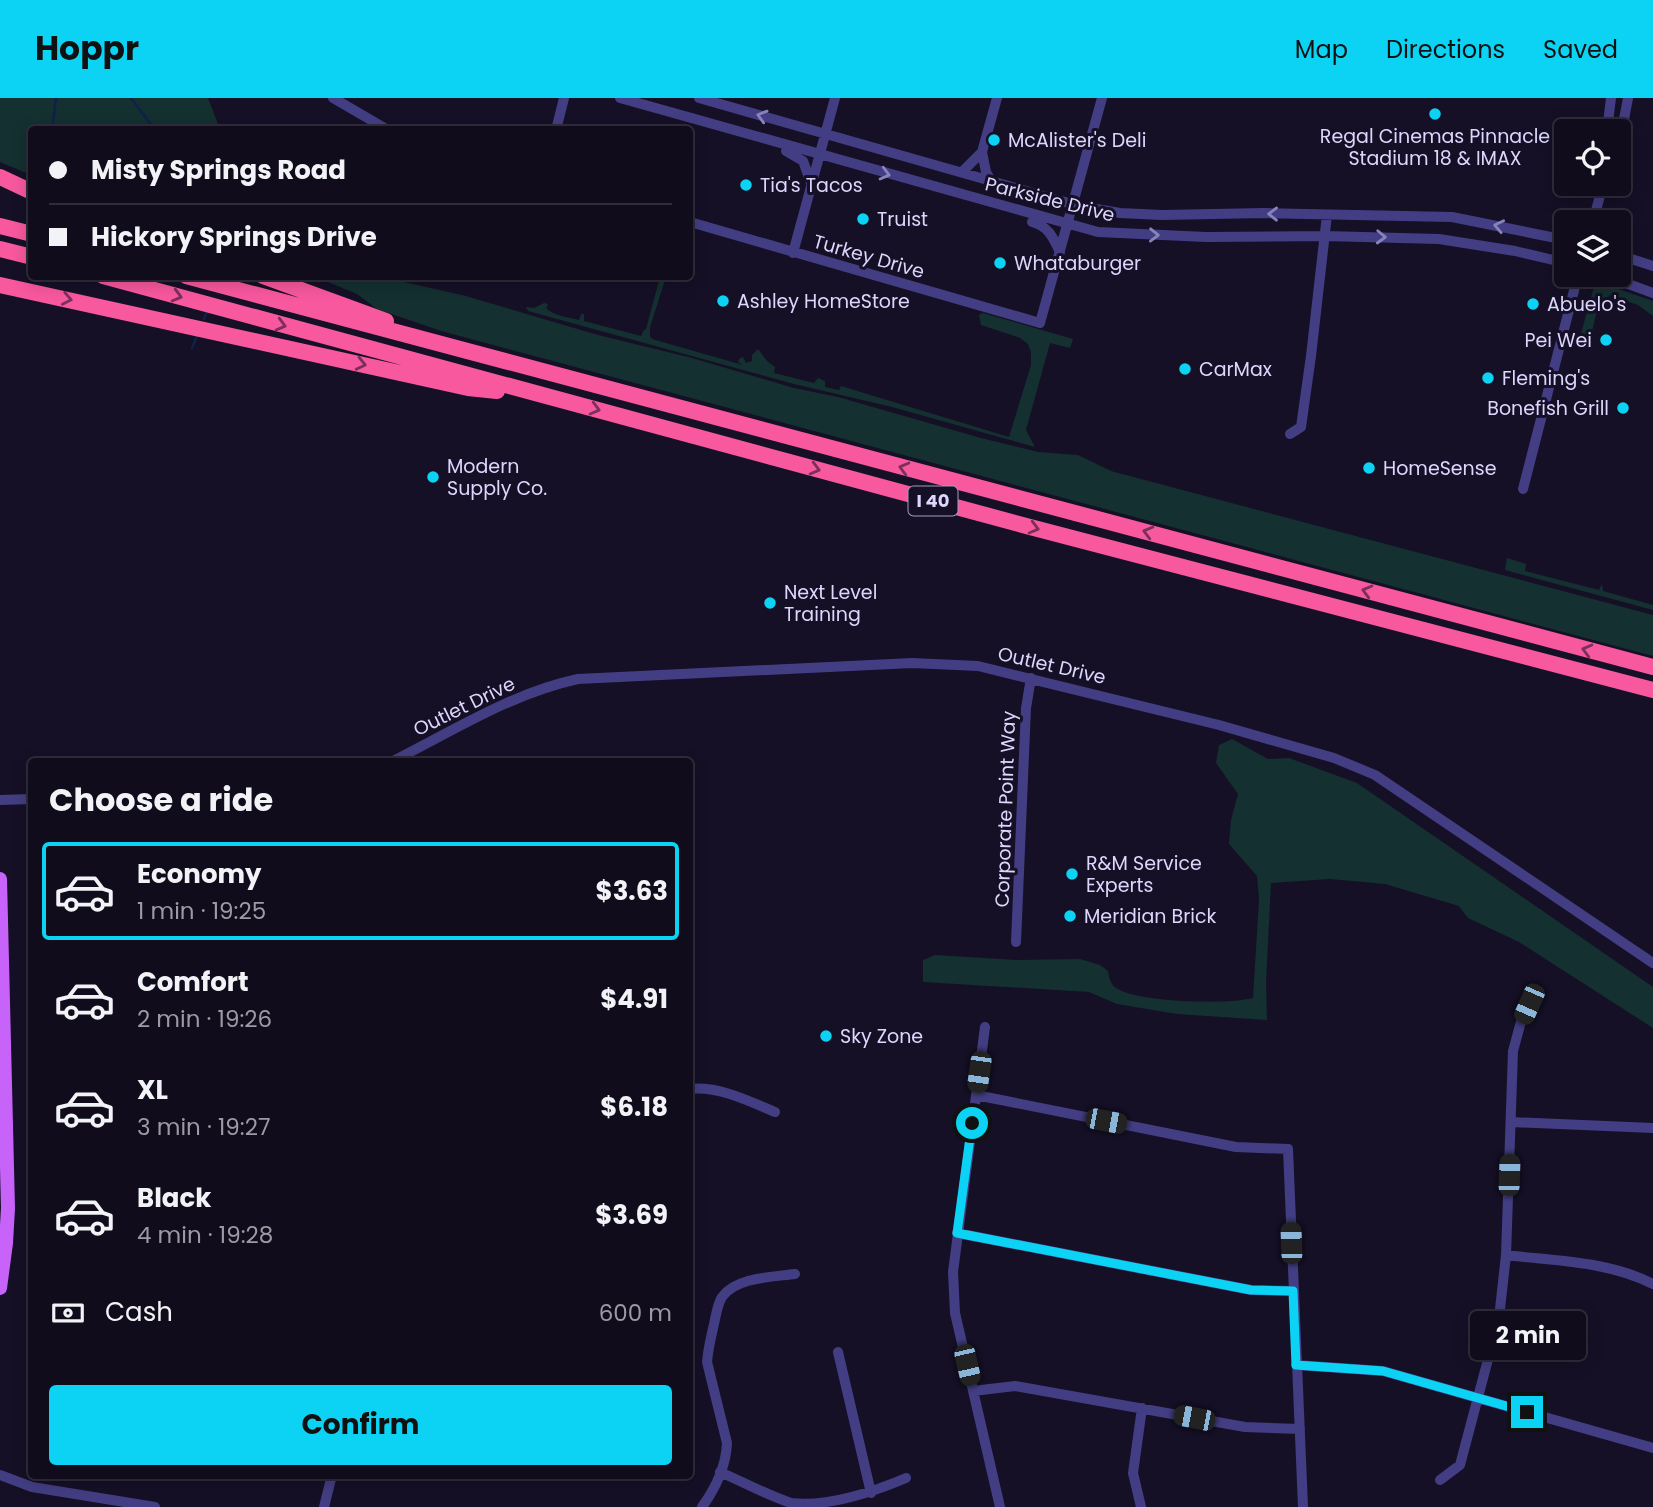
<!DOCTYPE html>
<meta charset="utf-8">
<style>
:root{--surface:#100c1c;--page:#191525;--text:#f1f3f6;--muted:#9c9ba3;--line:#302c3b;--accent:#0cd3f4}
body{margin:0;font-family:Poppins,sans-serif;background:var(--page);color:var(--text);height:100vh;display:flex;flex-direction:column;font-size:26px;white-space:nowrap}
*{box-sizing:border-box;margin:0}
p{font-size:23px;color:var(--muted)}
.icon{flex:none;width:38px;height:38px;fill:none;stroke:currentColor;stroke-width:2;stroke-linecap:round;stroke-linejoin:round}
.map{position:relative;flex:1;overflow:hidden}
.sheet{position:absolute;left:28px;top:660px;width:665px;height:721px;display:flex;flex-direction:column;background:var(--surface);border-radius:7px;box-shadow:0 4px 18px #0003,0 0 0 2px var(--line)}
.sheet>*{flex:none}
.guide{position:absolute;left:28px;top:28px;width:665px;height:154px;border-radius:7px;box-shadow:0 4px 18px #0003,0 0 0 2px var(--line);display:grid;align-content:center;height:154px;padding:0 21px;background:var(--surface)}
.fabs{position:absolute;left:1554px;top:21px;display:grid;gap:14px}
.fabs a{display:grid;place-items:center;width:77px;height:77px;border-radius:7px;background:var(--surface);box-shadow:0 4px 18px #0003,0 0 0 2px var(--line);font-size:35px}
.end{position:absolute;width:32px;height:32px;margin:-16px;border:9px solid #0cd3f4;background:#111;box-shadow:0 0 0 4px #111}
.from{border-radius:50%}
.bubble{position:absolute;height:49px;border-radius:7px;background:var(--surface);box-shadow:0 4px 18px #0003,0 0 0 2px var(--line);font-size:23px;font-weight:700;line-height:49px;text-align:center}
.car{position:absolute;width:21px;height:42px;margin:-21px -10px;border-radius:9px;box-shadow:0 0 5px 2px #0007;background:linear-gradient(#222 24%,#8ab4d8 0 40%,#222 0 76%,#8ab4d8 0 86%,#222 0)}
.guide b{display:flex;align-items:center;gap:24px;height:66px;font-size:26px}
.guide b+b{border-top:2px solid var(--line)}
.guide i{width:18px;height:18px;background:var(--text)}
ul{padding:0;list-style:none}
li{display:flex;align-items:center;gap:21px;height:98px;margin:0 14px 10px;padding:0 7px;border:4px solid transparent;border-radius:7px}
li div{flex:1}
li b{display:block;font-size:26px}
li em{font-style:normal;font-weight:700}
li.selected{border-color:var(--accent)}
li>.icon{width:63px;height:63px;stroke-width:1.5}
h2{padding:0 21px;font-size:32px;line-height:84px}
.pay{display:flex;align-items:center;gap:18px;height:77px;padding:0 21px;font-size:26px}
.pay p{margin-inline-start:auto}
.primary-button{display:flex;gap:14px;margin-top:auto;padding:14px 21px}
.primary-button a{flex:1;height:80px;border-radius:7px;background:var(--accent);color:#111;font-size:28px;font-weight:700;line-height:80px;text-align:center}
header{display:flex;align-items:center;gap:42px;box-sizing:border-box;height:98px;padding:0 35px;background:var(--accent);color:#111}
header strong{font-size:33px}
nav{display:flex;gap:38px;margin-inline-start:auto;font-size:24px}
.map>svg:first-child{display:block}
</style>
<header>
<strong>Hoppr</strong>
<nav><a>Map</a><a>Directions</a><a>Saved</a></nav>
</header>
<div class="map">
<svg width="1653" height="1409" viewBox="0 0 1653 1409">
<rect width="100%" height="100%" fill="#151026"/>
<path fill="#143030" d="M0,0h208l12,31 -188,1 -1,45 -31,-13z
M316,179h66l84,19 132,39 94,23 102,30 44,9 143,41 57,14 40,3 33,16 542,144v41l-1212,-325 -64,-22 -20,-15z
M660,179h6l-16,50v9l2,3 91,26 -5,-3 1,-3 4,-2 3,6 6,-2v-6l6,-6 9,12 8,6 -1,6 40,10 4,-5 7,3v6l14,3 2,-4 168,51 22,-72v-13l-3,-8 -8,-6 -39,-13 -2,-10 4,-2 90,26 -3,9 -20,-5 -24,87 9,17 -143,-40 -98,-23 -266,-73 -2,-4 8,1 10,-5 4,1 -2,4c8,8 22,9 33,12l2,-6h3v7l57,15 2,-5 3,-2z
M1601,185l52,18v15l-15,-11 -29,-10 -3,12 -8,-1 -9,38 -10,-3 14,-51z
M1507,460l19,6 -1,7 74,19 3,-6 1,7 50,14v5l-148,-40z
M1232,641l36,20 21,-1 68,25 296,204v41l-134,-86 -51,-24 -9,-12 -74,-22 -55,-5 -59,4 -5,100 1,37 -90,-6 -60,-10 -28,-12 -166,-10v-22l12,-5 82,5 63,-1 20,6 8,6c1,7 3,15 10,18 21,13 110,16 135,9l6,-99 -2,-23 -28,-32 2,-24 7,-26 -22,-31 3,-18z"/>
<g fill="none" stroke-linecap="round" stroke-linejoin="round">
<path stroke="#0f2147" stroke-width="2.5" d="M131,0l24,32
M52,32l4,-32
M204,221l4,-10
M192,250l5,-12"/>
<path stroke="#433e83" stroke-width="10" d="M333,0l55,32
M620,0l478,134 108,5 119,-1 114,3 76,12 51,12
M699,0l380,108 41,7 42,2 102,-2 188,4 114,23
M556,32l8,-32
M1607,33l4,-33
M1619,48l9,-48
M786,53l17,10 8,22
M982,54l4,20 5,9
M962,74l20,-20 15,-54
M690,124l350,101 62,-225
M1032,124c16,4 21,15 28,30
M1593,124l10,-38
M793,155l42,-155
M1619,157l34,11
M1604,177l49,18
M1290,336l11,-7 10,-71 16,-141
M1523,391l55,-214
M393,663c60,-30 119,-68 185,-82l334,-16 66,3 241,59 115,33 41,17 278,188
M0,702l32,-1
M1016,844l10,-234 5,-30
M985,929l-32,245 2,41 45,194
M690,991c29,-3 59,12 85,23
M976,997l260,52 52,2 15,358
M1511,1024l142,6
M957,1135l294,57 42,1
M1506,1157c49,6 102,6 147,29
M838,1254l33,141
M1296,1267l87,6 270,77
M973,1293l42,-5 230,41 55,2
M720,1374c23,10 47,23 71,31 37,4 82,-11 115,-25
M0,1377l32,12 123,20
M1440,1382l20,-15 39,-147 7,-63 7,-204 9,-33 13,-28
M324,1409l8,-32
M702,1409c13,-18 24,-41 25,-64l-20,-81c1,-13 4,-25 7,-38 2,-8 3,-19 8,-27 14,-20 51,-20 73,-23
M1141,1409l-8,-34 9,-65"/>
<path stroke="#c763f8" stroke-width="14" d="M0,781l8,329 -2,35 -6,45"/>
<path stroke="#f8589e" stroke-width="16" d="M0,79l32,15
M0,128l32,8
M0,151l32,8
M103,178l927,251 623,163
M186,178l1467,391
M263,178l123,45
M0,187l468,103 29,3"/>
</g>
<defs><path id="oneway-chevron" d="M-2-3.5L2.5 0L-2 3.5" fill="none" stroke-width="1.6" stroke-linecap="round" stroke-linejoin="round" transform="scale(1.75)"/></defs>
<g stroke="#8883ba">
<use href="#oneway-chevron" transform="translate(762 18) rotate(-164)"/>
<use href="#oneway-chevron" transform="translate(885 76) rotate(15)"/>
<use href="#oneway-chevron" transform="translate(1273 116) rotate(-179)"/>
<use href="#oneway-chevron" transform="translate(1499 128) rotate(-168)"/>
<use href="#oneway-chevron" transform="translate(1154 137) rotate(1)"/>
<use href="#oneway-chevron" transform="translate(1381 139) rotate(2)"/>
</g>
<g stroke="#7b305c">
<use href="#oneway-chevron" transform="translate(177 198) rotate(15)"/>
<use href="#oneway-chevron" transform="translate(67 201) rotate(11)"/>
<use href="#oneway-chevron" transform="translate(281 227) rotate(15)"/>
<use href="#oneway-chevron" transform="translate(361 266) rotate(13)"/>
<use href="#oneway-chevron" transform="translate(595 311) rotate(15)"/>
<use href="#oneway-chevron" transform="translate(904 370) rotate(-165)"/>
<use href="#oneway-chevron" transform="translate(815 371) rotate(15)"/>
<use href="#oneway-chevron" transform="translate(1034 430) rotate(15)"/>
<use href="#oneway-chevron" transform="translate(1148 434) rotate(-165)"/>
<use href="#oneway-chevron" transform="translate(1367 493) rotate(-165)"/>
<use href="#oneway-chevron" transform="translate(1587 552) rotate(-165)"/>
</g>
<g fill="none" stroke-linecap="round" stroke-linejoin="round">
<path stroke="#0cd3f4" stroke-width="9" d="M972,1025l-15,110 294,57 42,1 3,74 87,6 144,41"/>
</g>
<g fill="#0cd3f4" stroke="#151026" stroke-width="2.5">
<circle cx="1435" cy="16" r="7"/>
<circle cx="994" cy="42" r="7"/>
<circle cx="746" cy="87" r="7"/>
<circle cx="863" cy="121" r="7"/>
<circle cx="1000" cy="165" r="7"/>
<circle cx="723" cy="203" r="7"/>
<circle cx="1533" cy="206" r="7"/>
<circle cx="1606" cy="242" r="7"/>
<circle cx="1185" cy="271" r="7"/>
<circle cx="1488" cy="280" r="7"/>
<circle cx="1623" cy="310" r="7"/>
<circle cx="1369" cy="370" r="7"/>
<circle cx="433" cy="379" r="7"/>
<circle cx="770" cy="505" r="7"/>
<circle cx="1072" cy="776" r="7"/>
<circle cx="1070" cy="818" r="7"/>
<circle cx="826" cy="938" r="7"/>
</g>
<g text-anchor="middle" stroke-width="6" stroke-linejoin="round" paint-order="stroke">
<rect fill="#151026" stroke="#a19bbc" stroke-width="2" x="908.5" y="388.5" width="49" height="29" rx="5"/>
<g font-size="18" font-weight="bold" fill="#ddd7fd">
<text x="933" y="409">I 40</text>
</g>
<g font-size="19" fill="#ddd7fd" stroke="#151026" text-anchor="start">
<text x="1435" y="45" text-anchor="middle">Regal Cinemas Pinnacle<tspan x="1435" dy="22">Stadium 18 &amp; IMAX</tspan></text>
<text x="1008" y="49">McAlister's Deli</text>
<text x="760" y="94">Tia's Tacos</text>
<text x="877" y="128">Truist</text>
<text x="1014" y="172">Whataburger</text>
<text x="737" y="210">Ashley HomeStore</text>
<text x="1547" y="213">Abuelo's</text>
<text x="1592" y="249" text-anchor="end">Pei Wei</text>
<text x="1199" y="278">CarMax</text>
<text x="1502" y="287">Fleming's</text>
<text x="1609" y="317" text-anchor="end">Bonefish Grill</text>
<text x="447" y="375">Modern<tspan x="447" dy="22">Supply Co.</tspan></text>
<text x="1383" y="377">HomeSense</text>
<text x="784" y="501">Next Level<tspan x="784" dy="22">Training</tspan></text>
<text x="1086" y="772">R&amp;M Service<tspan x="1086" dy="22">Experts</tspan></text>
<text x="1084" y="825">Meridian Brick</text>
<text x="840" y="945">Sky Zone</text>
</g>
<g font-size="19" fill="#ddd7fd" stroke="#151026">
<text transform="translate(1050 101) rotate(14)" y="7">Parkside Drive</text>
<text transform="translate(869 158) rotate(16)" y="7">Turkey Drive</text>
<text transform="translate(1052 567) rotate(13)" y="7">Outlet Drive</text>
<text transform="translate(464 608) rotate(-26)" y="7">Outlet Drive</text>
<text transform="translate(1005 711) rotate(-88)" y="7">Corporate Point Way</text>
</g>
</g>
</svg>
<div class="fabs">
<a><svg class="icon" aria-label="locate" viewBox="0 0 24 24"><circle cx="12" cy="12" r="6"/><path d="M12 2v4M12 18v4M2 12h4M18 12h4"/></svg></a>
<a><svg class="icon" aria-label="layers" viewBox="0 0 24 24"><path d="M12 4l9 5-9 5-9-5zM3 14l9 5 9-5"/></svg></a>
</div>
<i class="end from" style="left:972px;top:1025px"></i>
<i class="end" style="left:1527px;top:1314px"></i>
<div class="bubble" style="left:1470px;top:1213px;width:116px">2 min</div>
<i class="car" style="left:1529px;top:906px;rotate:204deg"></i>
<i class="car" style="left:979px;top:974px;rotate:188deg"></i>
<i class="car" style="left:1106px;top:1023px;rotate:101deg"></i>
<i class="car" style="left:1509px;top:1077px;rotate:2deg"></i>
<i class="car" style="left:1291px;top:1145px;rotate:358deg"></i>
<i class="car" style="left:967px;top:1267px;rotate:167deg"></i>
<i class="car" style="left:1194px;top:1320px;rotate:281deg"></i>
<div class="guide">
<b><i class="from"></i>Misty Springs Road</b>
<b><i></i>Hickory Springs Drive</b>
</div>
<section class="sheet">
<h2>Choose a ride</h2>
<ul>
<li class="selected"><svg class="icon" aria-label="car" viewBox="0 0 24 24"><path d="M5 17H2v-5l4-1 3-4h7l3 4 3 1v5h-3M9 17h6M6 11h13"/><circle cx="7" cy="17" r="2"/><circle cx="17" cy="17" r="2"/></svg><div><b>Economy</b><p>1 min · 19:25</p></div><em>$3.63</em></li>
<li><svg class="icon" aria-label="car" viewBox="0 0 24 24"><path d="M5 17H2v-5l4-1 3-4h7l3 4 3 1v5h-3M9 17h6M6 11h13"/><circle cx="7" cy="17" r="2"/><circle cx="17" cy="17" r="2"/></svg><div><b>Comfort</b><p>2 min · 19:26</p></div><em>$4.91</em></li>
<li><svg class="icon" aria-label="car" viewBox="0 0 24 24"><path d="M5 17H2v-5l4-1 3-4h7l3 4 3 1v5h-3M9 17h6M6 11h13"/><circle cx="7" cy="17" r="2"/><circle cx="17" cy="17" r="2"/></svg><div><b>XL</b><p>3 min · 19:27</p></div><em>$6.18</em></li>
<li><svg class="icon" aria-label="car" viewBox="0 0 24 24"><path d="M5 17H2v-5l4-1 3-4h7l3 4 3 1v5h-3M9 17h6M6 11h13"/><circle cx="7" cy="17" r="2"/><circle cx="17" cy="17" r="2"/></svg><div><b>Black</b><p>4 min · 19:28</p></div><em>$3.69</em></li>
</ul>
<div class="pay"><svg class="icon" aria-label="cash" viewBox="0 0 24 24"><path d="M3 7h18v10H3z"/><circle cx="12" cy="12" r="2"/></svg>Cash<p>600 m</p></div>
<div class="primary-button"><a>Confirm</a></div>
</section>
</div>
